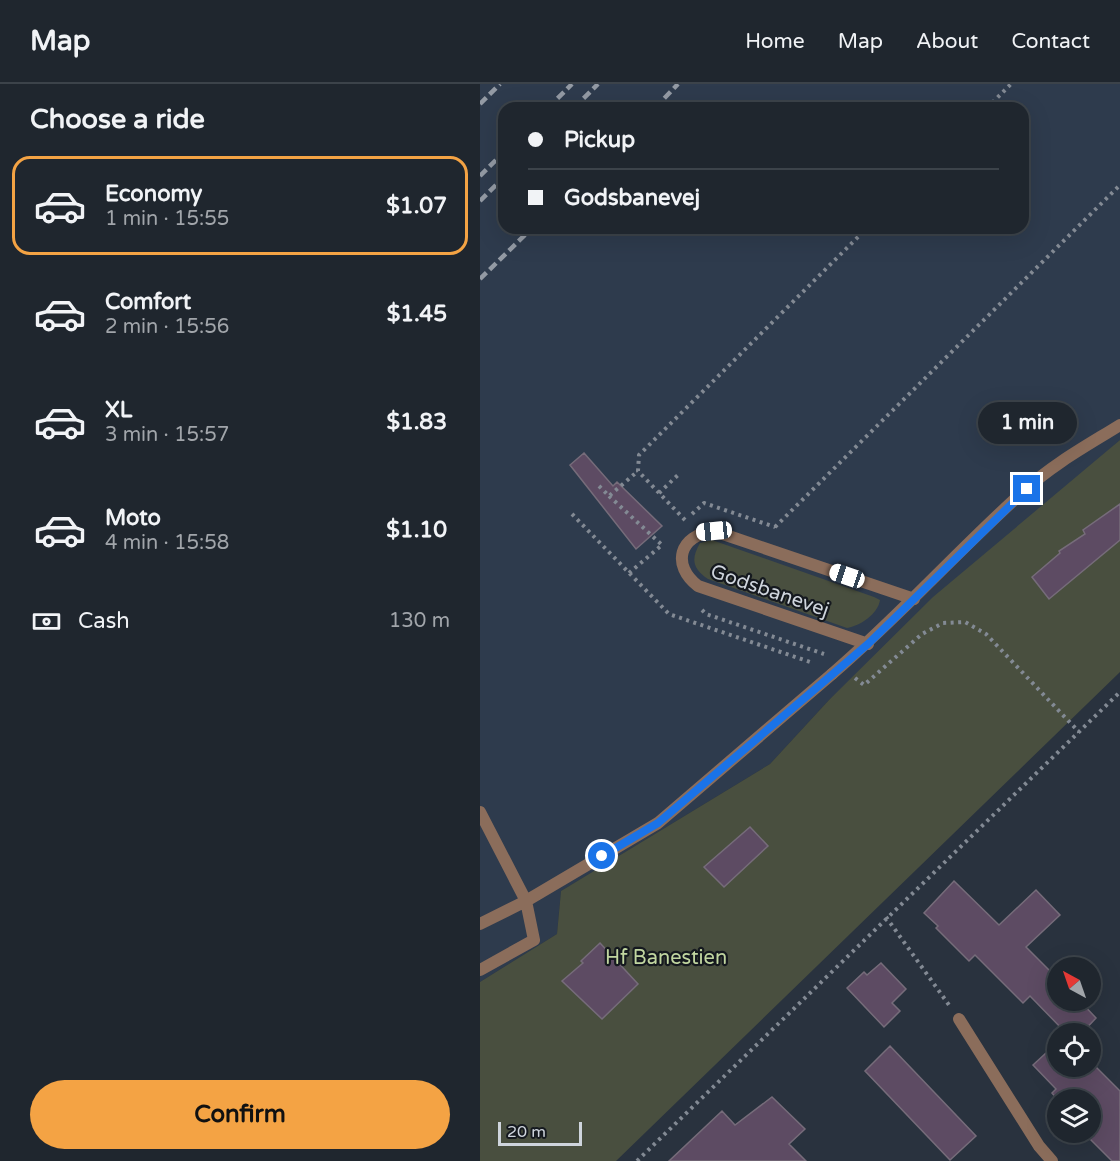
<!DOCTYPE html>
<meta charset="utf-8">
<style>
:root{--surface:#1f262e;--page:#272e36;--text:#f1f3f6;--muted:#a1a5aa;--line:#3c434a;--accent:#f4a344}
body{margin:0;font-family:"Varela Round",sans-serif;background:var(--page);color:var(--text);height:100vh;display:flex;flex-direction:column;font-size:22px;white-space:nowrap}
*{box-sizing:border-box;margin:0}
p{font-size:20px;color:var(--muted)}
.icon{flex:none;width:33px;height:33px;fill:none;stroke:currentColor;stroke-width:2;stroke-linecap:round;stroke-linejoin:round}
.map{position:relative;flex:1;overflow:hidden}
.side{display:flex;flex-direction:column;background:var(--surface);width:480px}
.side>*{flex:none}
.top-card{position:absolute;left:18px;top:18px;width:531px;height:132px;border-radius:18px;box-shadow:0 6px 24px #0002,0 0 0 2px var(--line);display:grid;align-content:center;height:132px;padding:0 30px;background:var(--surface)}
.needle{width:39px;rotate:320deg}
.fabs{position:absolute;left:567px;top:873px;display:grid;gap:12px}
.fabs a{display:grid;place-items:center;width:54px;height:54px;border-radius:50%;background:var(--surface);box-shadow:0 6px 24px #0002,0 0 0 2px var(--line);font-size:30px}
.scale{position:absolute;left:18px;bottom:15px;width:84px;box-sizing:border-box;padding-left:6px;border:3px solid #cfd5dd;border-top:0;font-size:16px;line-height:21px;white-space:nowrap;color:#cfd5dd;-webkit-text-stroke:4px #15191f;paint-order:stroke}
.end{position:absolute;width:27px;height:27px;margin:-14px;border:8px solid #1a73e8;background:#fff;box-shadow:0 0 0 3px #fff}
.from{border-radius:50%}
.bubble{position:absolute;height:42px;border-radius:21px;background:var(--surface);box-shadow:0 6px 24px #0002,0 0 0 2px var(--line);font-size:20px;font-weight:700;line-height:42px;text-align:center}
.car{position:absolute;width:18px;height:36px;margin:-18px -9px;border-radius:8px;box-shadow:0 0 4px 2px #0007;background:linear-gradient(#fff 24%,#345 0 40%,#fff 0 76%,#345 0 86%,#fff 0)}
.top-card b{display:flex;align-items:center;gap:21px;height:57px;font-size:22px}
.top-card b+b{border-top:2px solid var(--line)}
.top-card i{width:15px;height:15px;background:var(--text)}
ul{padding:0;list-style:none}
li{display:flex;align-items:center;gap:18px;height:99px;margin:0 12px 9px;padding:0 18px;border:3px solid transparent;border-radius:18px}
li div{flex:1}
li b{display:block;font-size:22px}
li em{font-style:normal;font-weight:700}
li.active{border-color:var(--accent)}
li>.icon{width:54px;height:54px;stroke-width:1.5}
h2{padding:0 30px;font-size:27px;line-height:72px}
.pay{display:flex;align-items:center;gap:15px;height:66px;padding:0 30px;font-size:22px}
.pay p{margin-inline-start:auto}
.button{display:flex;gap:12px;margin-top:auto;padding:12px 30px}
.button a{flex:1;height:69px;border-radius:36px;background:var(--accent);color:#111;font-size:24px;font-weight:700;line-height:69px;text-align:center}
header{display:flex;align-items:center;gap:36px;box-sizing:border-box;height:84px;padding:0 30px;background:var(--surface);border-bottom:2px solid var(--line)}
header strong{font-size:28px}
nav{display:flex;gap:33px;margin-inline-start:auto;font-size:21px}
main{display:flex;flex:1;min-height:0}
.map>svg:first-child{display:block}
</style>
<header>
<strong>Map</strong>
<nav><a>Home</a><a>Map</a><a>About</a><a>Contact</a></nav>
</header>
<main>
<section class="side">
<h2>Choose a ride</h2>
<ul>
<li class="active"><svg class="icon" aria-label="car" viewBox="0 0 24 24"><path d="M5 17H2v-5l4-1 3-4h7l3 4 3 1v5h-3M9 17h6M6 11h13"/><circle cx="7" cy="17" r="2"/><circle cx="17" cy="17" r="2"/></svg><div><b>Economy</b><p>1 min · 15:55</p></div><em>$1.07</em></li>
<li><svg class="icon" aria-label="car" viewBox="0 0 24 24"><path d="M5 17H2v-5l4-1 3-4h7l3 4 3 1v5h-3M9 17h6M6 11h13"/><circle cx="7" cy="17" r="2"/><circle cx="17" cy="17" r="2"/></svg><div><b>Comfort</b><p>2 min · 15:56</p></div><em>$1.45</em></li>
<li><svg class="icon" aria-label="car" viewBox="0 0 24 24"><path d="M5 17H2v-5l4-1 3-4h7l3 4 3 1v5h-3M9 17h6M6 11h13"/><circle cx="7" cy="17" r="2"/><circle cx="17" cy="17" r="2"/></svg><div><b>XL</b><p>3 min · 15:57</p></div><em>$1.83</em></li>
<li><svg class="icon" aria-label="car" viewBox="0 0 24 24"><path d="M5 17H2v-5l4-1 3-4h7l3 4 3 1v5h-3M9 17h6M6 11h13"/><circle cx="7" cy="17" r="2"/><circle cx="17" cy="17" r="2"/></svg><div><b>Moto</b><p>4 min · 15:58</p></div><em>$1.10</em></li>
</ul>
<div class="pay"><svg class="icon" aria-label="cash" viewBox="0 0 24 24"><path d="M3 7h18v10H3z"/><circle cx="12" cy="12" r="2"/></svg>Cash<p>130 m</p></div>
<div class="button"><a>Confirm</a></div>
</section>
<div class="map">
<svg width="640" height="1077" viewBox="0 0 640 1077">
<rect width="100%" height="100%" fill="#29323e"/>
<path fill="#2e3b4d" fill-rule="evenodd" d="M0,0h640v356l-291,260 -59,64 -209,127 -4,43 -77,48zM24,24h519v120h-519z"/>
<path fill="#494f3f" d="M640,356v232l-504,489h-136v-179l77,-48 4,-43 209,-127 59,-64 104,-103z
M232,456l162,57 6,3c-2,14 -20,26 -33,28l-139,-49c-16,-11 -17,-20 -8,-36z"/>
<path fill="#5d4b63" stroke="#766c7a" stroke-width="1.5" d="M104,369l29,33 4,-4 45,44 -26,23 -66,-84z
M640,420v36l-71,59 -17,-22 28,-24 -1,-2 26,-17 -2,-4z
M270,743l18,19 -44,41 -20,-20z
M474,797l45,44 37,-35 24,25 -34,32 32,32v21h21l17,18 -15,16h-14l-37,-38 -7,7 -48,-48 -6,6 -33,-33 2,-2 -14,-13z
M120,859l38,41 -36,35 -40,-38 21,-18 -2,-2z
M401,879l25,26 -14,14 8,8 -16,16 -37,-39 17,-16 3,3z
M578,958v24h32v-5l30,30v70h-8l-29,-29h7v-32h-32l-6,-7 4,-4 -23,-24z
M410,962l86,90 -26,24 -85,-89z
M292,1013l33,32 -16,15 17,17h-137l53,-50 13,14z"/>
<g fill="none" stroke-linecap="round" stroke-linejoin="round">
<path stroke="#838a94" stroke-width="4" stroke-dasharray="3 4.5" stroke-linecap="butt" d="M507,24l24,-24
M119,402l10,10 29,-25
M179,409l20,-19
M129,412l53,49 -33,28
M92,430l97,100 144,49
M212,430l12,-11 71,24
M205,436l-47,-49 1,-16 228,-227
M295,443l345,-342
M222,526l4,4 118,40
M375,594l9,7 58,-51 21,-11 22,-1 21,12 93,98
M406,833l63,88
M157,1077l483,-469"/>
<path stroke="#8b6d5b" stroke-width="12" d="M0,728l46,89 8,39 -54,30
M0,840l46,-23 132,-78 174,-149"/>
<path stroke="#8b6d5b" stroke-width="12" d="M388,560l-170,-58c-27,-21 -19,-51 16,-55l200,68
M352,590c68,-58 127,-125 193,-184 28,-26 63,-45 95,-65
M479,935l80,127 13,15"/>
<path stroke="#939aa4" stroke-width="4.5" stroke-dasharray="9 4.5" stroke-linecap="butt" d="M0,20l20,-20
M68,24l24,-24
M94,24l24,-24
M175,24l23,-24
M0,92l24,-24
M0,117l24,-24
M0,195l52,-51"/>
</g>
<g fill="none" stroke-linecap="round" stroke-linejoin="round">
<path stroke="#1a73e8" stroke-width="8" d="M122,772l56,-33 210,-179 159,-155"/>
</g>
<g text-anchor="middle" stroke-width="4.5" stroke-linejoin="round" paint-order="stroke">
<g font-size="20" fill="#cfd5dd" stroke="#15191f">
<text transform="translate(290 506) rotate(19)" y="7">Godsbanevej</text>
</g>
<g font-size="20" fill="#c1d6a0" stroke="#15191f">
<text x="186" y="880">Hf Banestien</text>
</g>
</g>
</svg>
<div class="fabs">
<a><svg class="needle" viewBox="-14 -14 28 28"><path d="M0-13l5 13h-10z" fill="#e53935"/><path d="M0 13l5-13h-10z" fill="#a1a5aa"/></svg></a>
<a><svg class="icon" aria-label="locate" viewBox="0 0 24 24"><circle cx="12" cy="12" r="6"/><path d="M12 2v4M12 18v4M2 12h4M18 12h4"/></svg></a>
<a><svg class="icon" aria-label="layers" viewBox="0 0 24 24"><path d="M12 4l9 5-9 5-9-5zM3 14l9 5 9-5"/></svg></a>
</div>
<div class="scale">20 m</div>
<i class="end from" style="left:122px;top:772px"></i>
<i class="end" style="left:547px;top:405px"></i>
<div class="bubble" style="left:498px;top:318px;width:99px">1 min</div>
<i class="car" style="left:234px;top:447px;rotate:264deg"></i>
<i class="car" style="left:367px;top:492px;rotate:289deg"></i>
<div class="top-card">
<b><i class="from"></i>Pickup</b>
<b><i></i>Godsbanevej</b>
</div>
</div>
</main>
